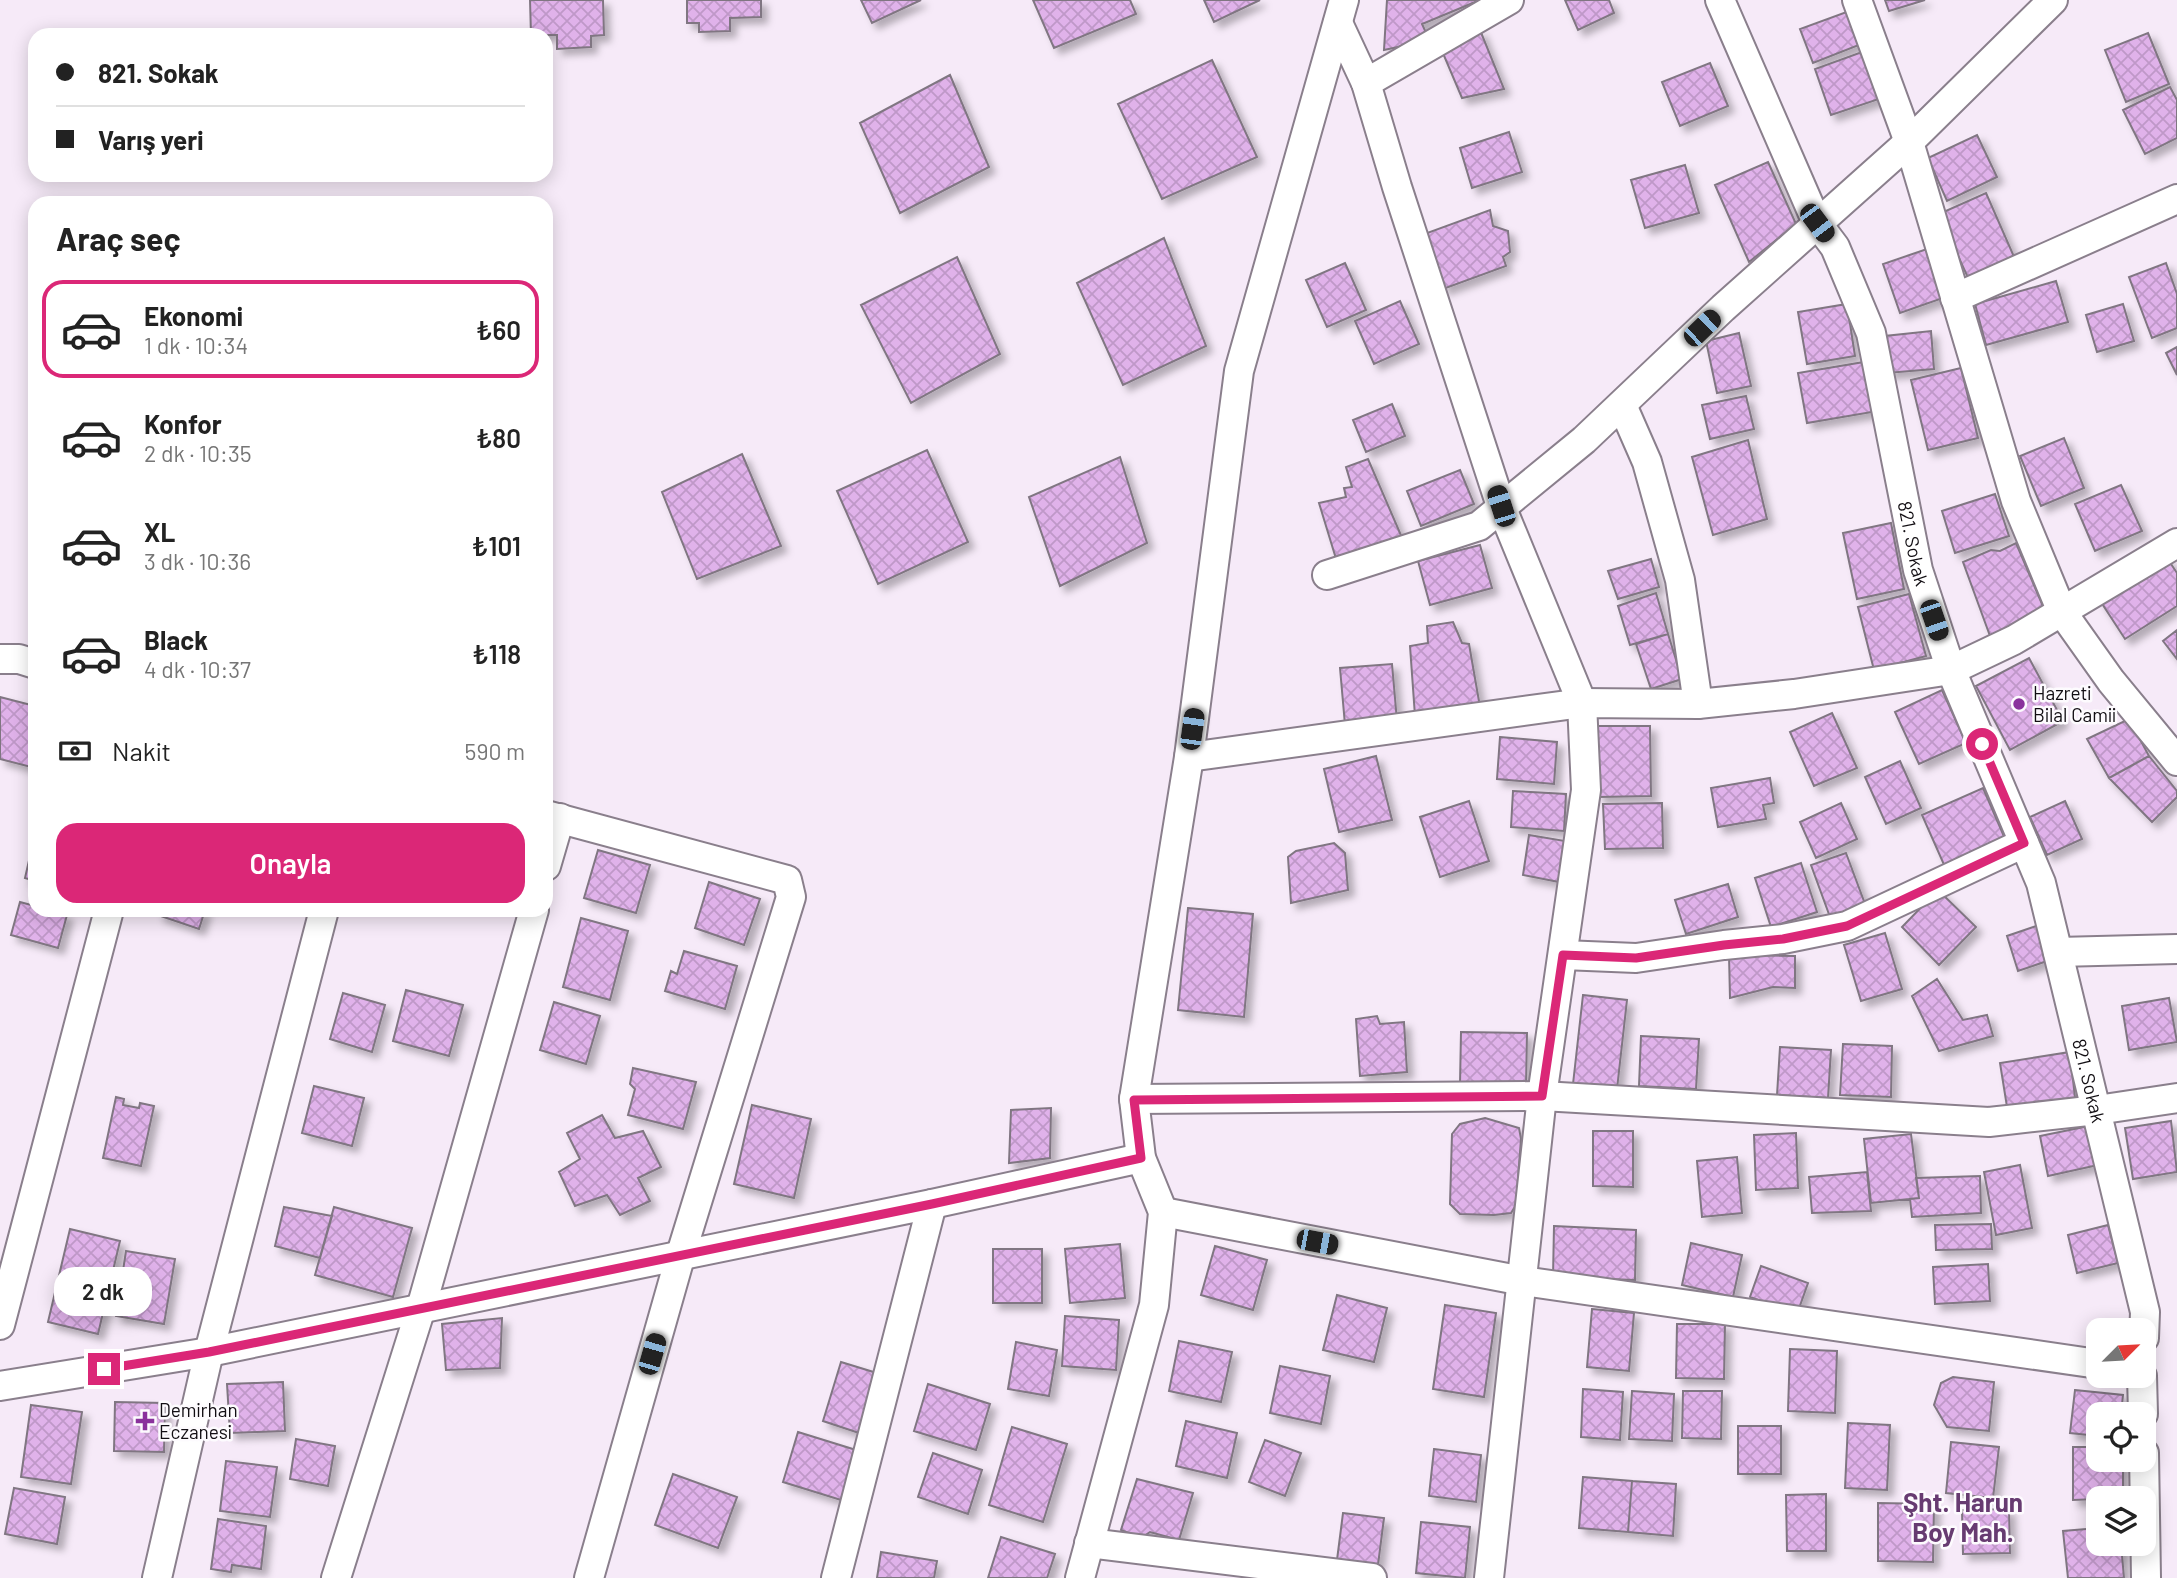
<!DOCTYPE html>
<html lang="tr">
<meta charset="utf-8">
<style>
:root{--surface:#fff;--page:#f2f2f2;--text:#222;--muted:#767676;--line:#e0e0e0;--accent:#db2777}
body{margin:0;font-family:Barlow,sans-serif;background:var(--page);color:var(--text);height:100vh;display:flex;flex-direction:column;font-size:26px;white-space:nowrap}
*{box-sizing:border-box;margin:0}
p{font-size:23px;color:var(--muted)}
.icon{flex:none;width:38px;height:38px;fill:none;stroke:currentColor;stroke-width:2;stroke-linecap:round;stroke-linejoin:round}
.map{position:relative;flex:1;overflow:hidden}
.details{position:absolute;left:28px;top:196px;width:525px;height:721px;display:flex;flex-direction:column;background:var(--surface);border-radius:21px;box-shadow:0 4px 18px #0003}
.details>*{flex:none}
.banner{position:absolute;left:28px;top:28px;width:525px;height:154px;border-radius:21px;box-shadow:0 4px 18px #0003;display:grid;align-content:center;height:154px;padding:0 28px;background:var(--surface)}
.needle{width:46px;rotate:66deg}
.controls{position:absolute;left:2086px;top:1318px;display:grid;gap:14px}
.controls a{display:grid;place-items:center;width:70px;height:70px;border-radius:14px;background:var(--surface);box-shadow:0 4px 18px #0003;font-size:35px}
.end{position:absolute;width:32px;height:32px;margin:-16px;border:9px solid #db2777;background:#fff;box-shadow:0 0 0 4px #fff}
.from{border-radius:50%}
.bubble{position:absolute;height:49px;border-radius:21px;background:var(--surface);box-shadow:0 4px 18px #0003;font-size:23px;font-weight:600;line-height:49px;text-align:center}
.car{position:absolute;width:21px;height:42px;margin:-21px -10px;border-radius:9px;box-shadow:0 0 5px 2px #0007;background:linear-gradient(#222 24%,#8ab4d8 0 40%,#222 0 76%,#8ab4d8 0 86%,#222 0)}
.banner b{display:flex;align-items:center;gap:24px;height:66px;font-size:26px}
.banner b+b{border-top:2px solid var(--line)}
.banner i{width:18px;height:18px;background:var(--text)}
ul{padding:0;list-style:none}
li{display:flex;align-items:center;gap:21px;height:98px;margin:0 14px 10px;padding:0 14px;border:4px solid transparent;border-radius:21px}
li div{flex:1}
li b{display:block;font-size:26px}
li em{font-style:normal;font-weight:600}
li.on{border-color:var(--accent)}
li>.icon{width:63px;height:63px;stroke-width:1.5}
h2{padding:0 28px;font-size:32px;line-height:84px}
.pay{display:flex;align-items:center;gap:18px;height:77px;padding:0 28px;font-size:26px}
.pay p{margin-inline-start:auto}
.button{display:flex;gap:14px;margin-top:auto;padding:14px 28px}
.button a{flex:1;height:80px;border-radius:21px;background:var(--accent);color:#fff;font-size:28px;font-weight:600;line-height:80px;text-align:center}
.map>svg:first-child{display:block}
</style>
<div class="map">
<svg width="2177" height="1578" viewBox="0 0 2177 1578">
<defs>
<pattern id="building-cross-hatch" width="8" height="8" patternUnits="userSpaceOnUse" patternTransform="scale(1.75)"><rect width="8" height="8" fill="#e0b2ea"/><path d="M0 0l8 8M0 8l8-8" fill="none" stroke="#bf98c8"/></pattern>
<filter id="shadow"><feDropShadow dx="6" dy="6" stdDeviation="3.5" flood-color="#0004"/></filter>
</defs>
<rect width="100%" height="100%" fill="#f6eaf8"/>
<path fill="url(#building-cross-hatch)" stroke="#807682" stroke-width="2" filter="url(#shadow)" d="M530,0h73l1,35 -13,1v11l-34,2v-14h-26z
M687,0h74v17l-31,1v13l-31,1v-9h-12z
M861,0h60l-49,23z
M1033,0h97l6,14 -82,34z
M1204,0h56l-46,22z
M1387,0h93l-58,24 6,13 -16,7 -28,6z
M1565,0h44l5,13 -36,17z
M1885,0h40l-36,11z
M1852,10l12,33 -51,20 -13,-34z
M1480,30l24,59 -42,9 -20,-47z
M2148,33l21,51 -43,18 -21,-52z
M1862,52l17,47 -48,16 -16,-46z
M1212,60l45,97 -95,42 -44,-95z
M1710,63l18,43 -48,20 -18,-44z
M950,75l39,92 -89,46 -40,-90z
M2170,87l7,13v38l-32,16 -22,-44z
M1509,132l13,40 -50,16 -12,-40z
M1977,135l20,42 -50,24 -19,-43z
M1768,162l28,62 -47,38 -34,-77z
M1685,165l14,48 -54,15 -14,-48z
M1986,193l29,66 -46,21 -30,-66z
M1490,210l3,16 15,5 2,21 -7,5 3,9 -63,23 -16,-56z
M1164,238l42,108 -83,39 -46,-102z
M1927,249l16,49 -43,15 -17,-49z
M957,257l43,97 -89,49 -50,-98z
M1345,263l21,47 -39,17 -21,-47z
M2166,263l11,31v34l-25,10 -23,-61z
M2056,281l12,41 -82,23 -11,-41z
M1400,301l19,43 -45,20 -19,-43z
M1847,304l8,52 -48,8 -9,-52z
M2123,304l11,37 -37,11 -11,-37z
M1931,331l3,38 -47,4 -2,-37z
M1739,333l12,53 -34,7 -11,-52z
M2177,347v28l-11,-22z
M1864,362l8,50 -65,11 -9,-50z
M1961,368l17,70 -50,12 -17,-70z
M1746,396l8,33 -44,10 -8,-34z
M1392,404l13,32 -39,16 -13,-32z
M2064,438l20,50 -43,18 -21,-50z
M1748,440l19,79 -54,16 -21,-78z
M927,450l41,92 -90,42 -41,-93z
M742,454l39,92 -84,33 -35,-87z
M1120,457l27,86 -87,43 -31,-89z
M1368,459l35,81 -66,22 -18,-59 27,-6 -2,-9 8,-1 -6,-20z
M1460,470l14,34 -53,22 -14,-35z
M2121,485l21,46 -47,20 -20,-47z
M1995,494l14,42 -54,17 -13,-42z
M1891,523l13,66 -47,10 -14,-66z
M2016,543l29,68 -55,25 -27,-74 28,-12 9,1z
M1480,545l12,43 -62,17 -12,-44z
M2167,558l10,15v33l-52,33 -26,-40z
M1651,559l8,28 -41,12 -10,-28z
M1656,593l12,41 -38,11 -12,-39z
M1909,594l17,62 -52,14 -16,-63z
M1453,622l9,21 7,1 11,63 -65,9 -5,-70 18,-3 -1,-17z
M2177,630v29l-14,-18z
M1668,634l14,45 -31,10 -15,-45z
M2029,658l34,63 -53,29 -34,-64z
M1392,664l5,57 -52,4 -5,-57z
M1942,690l24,53 -47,21 -24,-52z
M0,697l35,9v62l-35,-9z
M1832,713l25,55 -43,18 -24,-54z
M2129,719l20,37 -40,22 -22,-39z
M1598,726h52l1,70 -53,1z
M1500,737l57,5 -3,42 -57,-5z
M1376,756l16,64 -53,12 -15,-63z
M2149,756l28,35v6l-25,25 -43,-44z
M1900,761l21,47 -35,16 -21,-47z
M1770,778l4,25 -11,2 3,14 -48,8 -7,-39z
M1983,788l23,53 -61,26 -23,-52z
M1513,791l53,3 -2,37 -53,-4z
M1469,801l20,60 -49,16 -20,-60z
M2065,801l17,38 -35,16 -17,-38z
M1662,803l1,45 -58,1 -2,-45z
M1841,803l16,36 -41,19 -16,-36z
M35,834v47l-10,-3z
M1529,835l36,6 -6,41 -36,-7z
M1334,843l11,10 3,37 -57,13 -3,-46 8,-6z
M598,850l52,15 -14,48 -52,-15z
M1846,853l19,51 -35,13 -19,-52z
M1801,863l16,49 -46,15 -16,-49z
M709,882l51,17 -16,46 -49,-17z
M1728,884l10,33 -52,17 -11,-34z
M1938,890l38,37 -37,38 -37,-38z
M20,902l15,4v4h14l18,5 -9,33 -47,-13z
M1188,908l65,6 -9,103 -66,-7z
M159,910h46l-6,19 -41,-14z
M581,918l47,13 -18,69 -47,-13z
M2039,925l11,35 -32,11 -11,-35z
M1885,933l17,56 -41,12 -17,-56z
M684,951l53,15 -12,43 -60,-18 6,-20 6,3z
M1729,955l66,1v32l-22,-1 -43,11z
M1937,979l26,41 24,-5 6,21 -54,15 -27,-55z
M406,990l57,15 -14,51 -56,-15z
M343,993l42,12 -13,47 -42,-13z
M1583,995l44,5 -10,89 -44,-5z
M2169,998l8,44 -48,8 -7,-44z
M554,1002l46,14 -14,48 -46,-14z
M1377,1016l3,8 24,-2 3,50 -47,4 -4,-57z
M1461,1032l66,1 -1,53 -66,-2z
M1641,1036l58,3 -3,50 -57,-3z
M1843,1044l49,2 -1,51 -51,-2z
M1780,1047l51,3 -3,48 -51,-3z
M2070,1052l5,46 -68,9 -7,-44z
M633,1068l63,14 -13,47 -55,-14 7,-26 -5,-5z
M314,1086l50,12 -12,48 -50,-13z
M116,1097l8,2 -1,6 16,3 1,-5 14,3 -13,60 -38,-8z
M752,1105l59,14 -17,79 -60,-14z
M1051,1108l-1,50 -41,5 2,-53z
M602,1115l13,23 28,-7 18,36 -23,11 12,23 -30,14 -13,-20 -32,11 -16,-34 21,-13 -13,-26z
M1485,1118l34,10 2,11 -5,66 -5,8 -17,2 -34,-1 -10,-10 2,-70 8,-10z
M2171,1121l6,51 -44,7 -8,-51z
M2089,1126l9,39 -50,11 -8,-40z
M1593,1131h40v56l-40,-1z
M1796,1133l2,55 -42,2 -2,-55z
M1911,1134l8,64 -48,5 -7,-64z
M1737,1157l5,56 -40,4 -5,-56z
M2020,1165l12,63 -36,7 -12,-63z
M1867,1172l4,39 -59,2 -3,-36z
M1980,1176l1,37 -69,4 -2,-18 9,-1 -3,-20z
M284,1207l48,9 -12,42 -45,-12z
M334,1207l78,21 -19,69 -78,-22z
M1991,1224l1,25 -56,1 -1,-25z
M2108,1225l10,38 -41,10 -9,-38z
M1554,1226l82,4 -1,50 -82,-3z
M70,1229l50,12 -22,93 -50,-12z
M1691,1243l51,12 -9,42 -51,-12z
M1120,1244l5,54 -55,5 -5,-54z
M1215,1246l52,14 -14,50 -52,-15z
M993,1249h49v54h-49z
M126,1251l49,8 -11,65 -48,-8z
M1988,1264l2,37 -55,3 -2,-37z
M1761,1266l47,17 -11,31 -47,-17z
M1337,1295l50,13 -13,54 -51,-12z
M1445,1305l51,8 -12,84 -51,-8z
M1592,1309l42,4 -5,58 -42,-4z
M1065,1316l54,4 -3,50 -54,-4z
M502,1318l-2,50 -54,2 -4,-46z
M1677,1324h48l-1,55 -48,-1z
M1179,1341l53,11 -11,50 -52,-11z
M1016,1342l41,8 -8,46 -41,-7z
M1790,1349l47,2 -2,62 -47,-2z
M841,1362l39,12 -18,60 -39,-13z
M1280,1366l50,10 -9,48 -51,-11z
M1953,1377l41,5 -5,49 -42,-4 -13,-22 7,-22z
M283,1382l2,49 -55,2 -3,-49z
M928,1384l62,20 -14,46 -62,-19z
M1583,1389l40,3 -3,48 -39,-3z
M2075,1390l48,5 -2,19h-23v22l-28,-3z
M1632,1391l42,3 -2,47 -43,-2z
M1683,1391h39l-1,48 -39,-1z
M115,1402l50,1 -1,49 -50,-1z
M31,1405l51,7 -11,72 -50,-7z
M1186,1421l51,12 -10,45 -51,-12z
M1848,1423l42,2 -3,65 -42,-2z
M1738,1426h43v48h-43z
M1012,1427l55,17 -24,78 -54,-17z
M798,1432l58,18 -15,50 -58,-18z
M296,1439l39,7 -7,40 -38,-7z
M1265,1440l36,13 -16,43 -36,-14z
M1951,1442l48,5 -6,51 -47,-5z
M2073,1447h25v13h25v38l-50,2z
M1434,1449l47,6 -5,47 -47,-6z
M933,1453l49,17 -14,44 -50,-17z
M226,1461l51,6 -7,50 -50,-6z
M673,1474l64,23 -19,51 -63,-23z
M1583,1477l49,4 -4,51 -49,-4z
M1137,1479l56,14 -14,47 -29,-8 -9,6 -20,-8z
M1632,1481l44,3 -3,52 -45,-4z
M14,1488l51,9 -8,47 -52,-10z
M1826,1494v57h-39l-1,-56z
M1878,1503l56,1 -1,58 -55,-1z
M2009,1509l1,44 -47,1 -1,-44z
M1343,1513l41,5 -6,47 -41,-5z
M218,1519l48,7 -5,43 -29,-4 -1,7 -20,-3z
M1421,1522l49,5 -5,51 -49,-5z
M2098,1528v16h23l3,34h-56l-5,-47z
M1001,1537l54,17 -8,24h-59z
M881,1552l56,9 -3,17h-57z"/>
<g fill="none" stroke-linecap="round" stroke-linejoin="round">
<g stroke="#8a7f8c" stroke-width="32">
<g id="street">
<path id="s1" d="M1720,0l97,223 18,24 36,86 47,237 33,100 90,213 104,429 -1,26"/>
<path d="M1857,0l52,142 107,359 46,111 49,69 66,80"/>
<path d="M1338,23l28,60 31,104 104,319 81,197 4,87 -44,306 -53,482"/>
<path d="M1366,83l143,-83"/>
<path d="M1955,298l222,-99"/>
<path d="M1622,405l25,57 33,118 18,124"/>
<path d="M1327,575l152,-49 105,-86 139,-132 186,-166 144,-142"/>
<path d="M0,659h19l16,5"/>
<path d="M1189,757l393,-54 116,1 96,-10 157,-24 63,-30 163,-97"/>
<path d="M546,815l241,65 4,17 -110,357 -92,324"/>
<path d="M546,866l14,-48"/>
<path d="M2058,952l119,-3"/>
<path d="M1563,955l73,3 88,-13 59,-6 64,-13 177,-83"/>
<path d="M1134,1099l408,-3 447,26 108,-12 80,-12"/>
<path d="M1163,1212l360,69 575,83"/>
<path d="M0,1325l109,-415"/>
<path d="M2142,1376l1,38"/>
<path d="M0,1386l209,-34 723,-148 209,-46"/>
<path d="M2144,1453l2,125"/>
<path d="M1089,1543l283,35"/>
<path d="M157,1578l52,-226 115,-442"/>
<path d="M336,1578l85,-270 113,-398"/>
<path d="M836,1578l96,-374"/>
<path d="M1080,1578l74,-273 9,-93 -22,-54 -7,-59 55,-342 50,-386 105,-371"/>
</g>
</g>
<use href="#street" stroke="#fff" stroke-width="28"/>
</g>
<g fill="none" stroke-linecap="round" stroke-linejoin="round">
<path stroke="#db2777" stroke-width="9" d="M104,1369l105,-17 723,-148 209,-46 -7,-58 408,-4 21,-141 73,3 88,-13 59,-6 64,-13 177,-83 -42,-99"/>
</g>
<g fill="#8a319c" stroke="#fdfbfe" stroke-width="2.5">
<circle cx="2019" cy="704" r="7"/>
<path d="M141.5 1410.5h7v7h7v7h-7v7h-7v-7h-7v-7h7z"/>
</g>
<g text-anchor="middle" stroke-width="5" stroke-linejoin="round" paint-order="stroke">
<g font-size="19" fill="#120e13" stroke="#fdfbfe">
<text dy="7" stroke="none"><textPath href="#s1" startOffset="581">821. Sokak</textPath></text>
<text dy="7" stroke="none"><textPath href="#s1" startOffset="1148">821. Sokak</textPath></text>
</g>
<g font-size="19" fill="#120e13" stroke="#fdfbfe" text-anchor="start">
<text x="2033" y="700">Hazreti<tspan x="2033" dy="22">Bilal Camii</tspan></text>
<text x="159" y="1417">Demirhan<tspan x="159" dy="22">Eczanesi</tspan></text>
</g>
<g font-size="26" font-weight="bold" fill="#673b71" stroke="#fdfbfe">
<text x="1963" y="1512">Şht. Harun<tspan x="1963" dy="30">Boy Mah.</tspan></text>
</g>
</g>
</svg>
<div class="controls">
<a><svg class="needle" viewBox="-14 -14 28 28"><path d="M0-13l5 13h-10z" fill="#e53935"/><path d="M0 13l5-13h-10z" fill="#767676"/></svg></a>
<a><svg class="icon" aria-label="locate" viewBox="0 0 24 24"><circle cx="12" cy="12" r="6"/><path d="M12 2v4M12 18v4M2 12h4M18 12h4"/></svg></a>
<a><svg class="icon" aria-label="layers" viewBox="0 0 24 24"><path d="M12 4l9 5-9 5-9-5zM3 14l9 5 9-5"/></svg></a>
</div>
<i class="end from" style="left:1982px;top:744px"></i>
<i class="end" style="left:104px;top:1369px"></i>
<div class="bubble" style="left:54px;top:1267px;width:98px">2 dk</div>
<i class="car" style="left:1817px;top:223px;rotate:143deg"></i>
<i class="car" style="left:1702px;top:328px;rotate:46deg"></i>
<i class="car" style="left:1501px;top:506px;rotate:342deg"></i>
<i class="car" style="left:1934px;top:620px;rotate:161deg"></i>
<i class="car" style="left:1192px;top:729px;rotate:8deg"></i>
<i class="car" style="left:1317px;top:1242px;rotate:101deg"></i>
<i class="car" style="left:652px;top:1354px;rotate:16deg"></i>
<div class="banner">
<b><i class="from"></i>821. Sokak</b>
<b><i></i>Varış yeri</b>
</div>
<section class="details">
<h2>Araç seç</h2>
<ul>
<li class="on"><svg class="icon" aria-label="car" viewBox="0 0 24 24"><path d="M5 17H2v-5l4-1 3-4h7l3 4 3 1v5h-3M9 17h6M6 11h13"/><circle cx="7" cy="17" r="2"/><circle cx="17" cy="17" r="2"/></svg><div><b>Ekonomi</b><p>1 dk · 10:34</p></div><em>₺60</em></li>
<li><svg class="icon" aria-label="car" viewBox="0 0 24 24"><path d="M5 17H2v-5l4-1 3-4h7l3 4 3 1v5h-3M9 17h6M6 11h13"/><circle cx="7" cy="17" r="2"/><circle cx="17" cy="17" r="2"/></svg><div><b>Konfor</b><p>2 dk · 10:35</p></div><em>₺80</em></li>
<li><svg class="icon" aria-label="car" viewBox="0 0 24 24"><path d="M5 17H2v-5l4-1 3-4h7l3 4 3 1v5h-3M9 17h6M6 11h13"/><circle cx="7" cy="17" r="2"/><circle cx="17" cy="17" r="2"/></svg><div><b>XL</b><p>3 dk · 10:36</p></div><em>₺101</em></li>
<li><svg class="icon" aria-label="car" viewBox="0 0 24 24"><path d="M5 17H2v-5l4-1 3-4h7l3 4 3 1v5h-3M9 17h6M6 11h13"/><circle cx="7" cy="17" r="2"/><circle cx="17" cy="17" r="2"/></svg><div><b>Black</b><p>4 dk · 10:37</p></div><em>₺118</em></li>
</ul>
<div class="pay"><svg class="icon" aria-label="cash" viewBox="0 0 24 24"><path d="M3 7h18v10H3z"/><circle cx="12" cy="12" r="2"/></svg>Nakit<p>590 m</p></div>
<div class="button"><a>Onayla</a></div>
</section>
</div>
